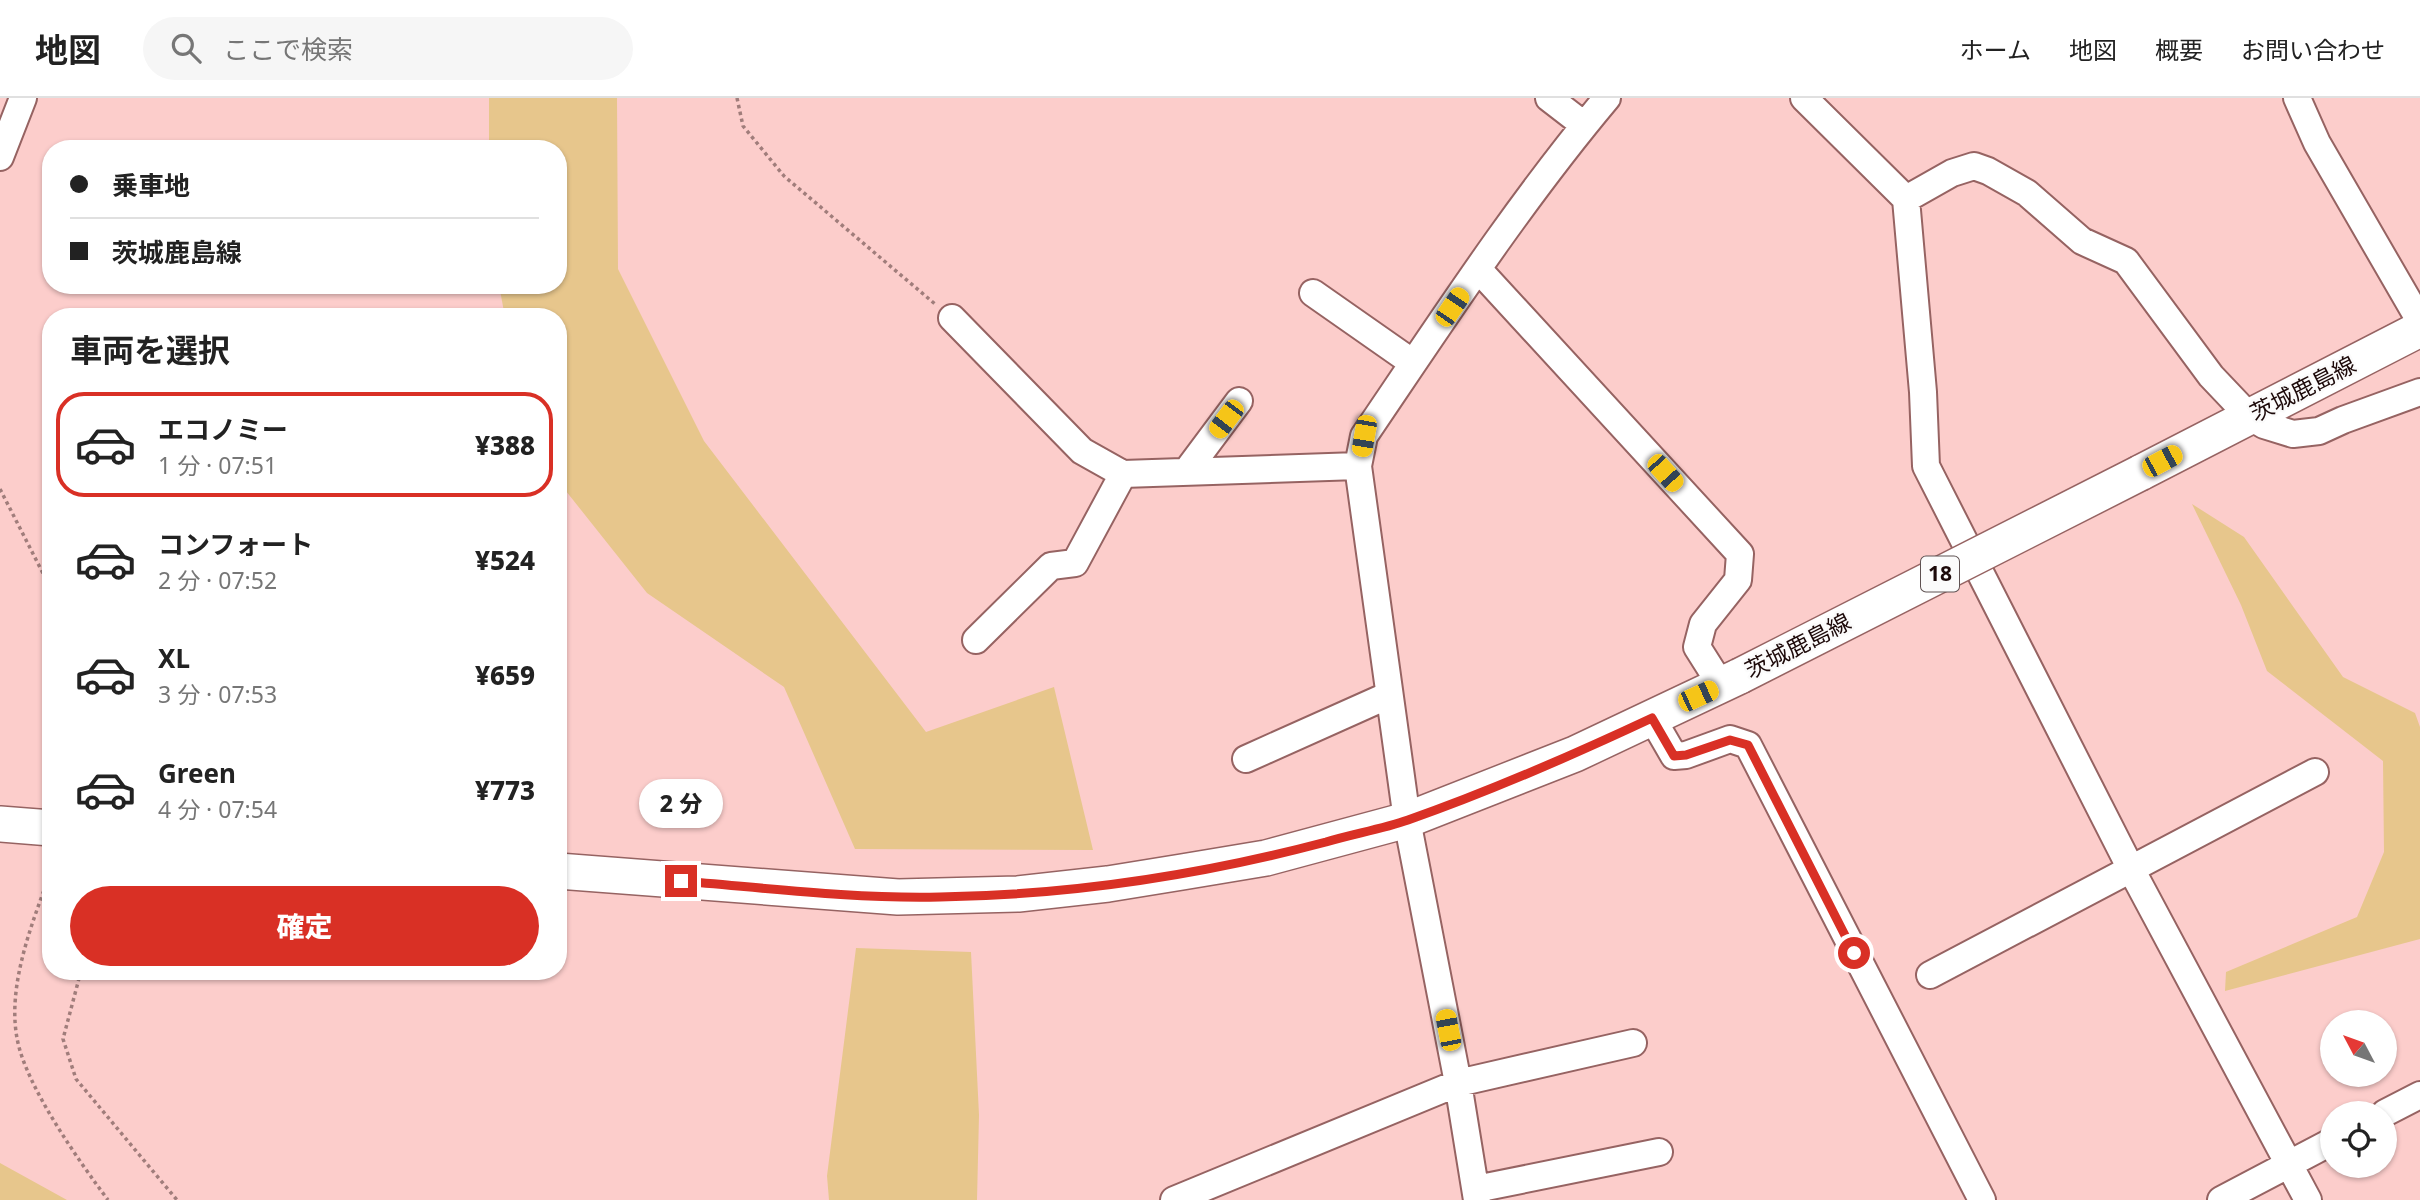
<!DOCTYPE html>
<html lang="ja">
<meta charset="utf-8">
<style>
:root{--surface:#fff;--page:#f6f6f6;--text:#222;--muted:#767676;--line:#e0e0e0;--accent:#d93025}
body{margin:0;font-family:"Noto Sans","Noto Sans JP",sans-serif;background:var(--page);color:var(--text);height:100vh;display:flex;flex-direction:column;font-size:26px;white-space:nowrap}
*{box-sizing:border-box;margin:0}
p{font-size:23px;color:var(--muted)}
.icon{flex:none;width:38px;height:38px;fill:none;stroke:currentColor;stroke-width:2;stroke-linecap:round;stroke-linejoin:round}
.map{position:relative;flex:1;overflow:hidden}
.sheet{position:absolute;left:42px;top:210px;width:525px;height:672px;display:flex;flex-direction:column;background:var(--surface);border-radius:28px;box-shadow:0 2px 5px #0004}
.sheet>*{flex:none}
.hud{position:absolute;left:42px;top:42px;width:525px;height:154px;border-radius:28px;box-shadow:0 2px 5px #0004;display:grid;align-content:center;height:154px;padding:0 28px;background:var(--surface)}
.needle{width:46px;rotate:311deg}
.buttons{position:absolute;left:2320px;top:912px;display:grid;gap:14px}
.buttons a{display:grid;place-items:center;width:77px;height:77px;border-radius:50%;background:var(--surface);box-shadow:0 2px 5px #0004;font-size:35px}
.end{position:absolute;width:32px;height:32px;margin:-16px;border:9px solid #d93025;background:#fff;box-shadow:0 0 0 4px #fff}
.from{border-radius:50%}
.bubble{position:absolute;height:49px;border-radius:24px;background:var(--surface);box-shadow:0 2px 5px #0004;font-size:23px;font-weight:800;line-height:49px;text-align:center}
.car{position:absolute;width:21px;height:42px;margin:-21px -10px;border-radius:9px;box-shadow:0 0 5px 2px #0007;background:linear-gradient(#f5c518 24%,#345 0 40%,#f5c518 0 76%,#345 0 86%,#f5c518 0)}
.hud b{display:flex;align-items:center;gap:24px;height:66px;font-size:26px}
.hud b+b{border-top:2px solid var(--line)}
.hud i{width:18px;height:18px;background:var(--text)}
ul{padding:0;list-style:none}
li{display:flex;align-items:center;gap:21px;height:105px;margin:0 14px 10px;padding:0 14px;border:4px solid transparent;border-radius:28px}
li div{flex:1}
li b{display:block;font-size:26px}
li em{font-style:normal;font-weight:800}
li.current{border-color:var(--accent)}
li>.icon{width:63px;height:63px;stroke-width:1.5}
h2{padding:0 28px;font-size:32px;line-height:84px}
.button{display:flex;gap:14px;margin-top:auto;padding:14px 28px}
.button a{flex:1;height:80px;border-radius:42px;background:var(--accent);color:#fff;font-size:28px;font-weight:800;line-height:80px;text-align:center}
header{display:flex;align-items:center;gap:42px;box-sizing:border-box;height:98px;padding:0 35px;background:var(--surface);border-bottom:2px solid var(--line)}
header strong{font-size:33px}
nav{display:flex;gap:38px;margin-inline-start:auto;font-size:24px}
.search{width:490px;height:63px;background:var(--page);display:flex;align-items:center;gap:18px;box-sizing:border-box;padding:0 24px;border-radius:38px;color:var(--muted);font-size:26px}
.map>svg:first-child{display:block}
</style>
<header>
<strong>地図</strong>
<div class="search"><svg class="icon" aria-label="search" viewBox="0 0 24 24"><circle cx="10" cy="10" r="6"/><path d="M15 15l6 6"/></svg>ここで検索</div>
<nav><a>ホーム</a><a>地図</a><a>概要</a><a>お問い合わせ</a></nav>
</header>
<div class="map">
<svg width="2420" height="1102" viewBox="0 0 2420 1102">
<rect width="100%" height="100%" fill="#fccdcb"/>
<path fill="#e7c68c" d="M489,0h128l1,171 86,172 222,291 128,-45 39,163 -238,-1 -71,-162 -137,-94 -89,-112v-164h-53l-6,-32h59v-136h-69z
M2192,406l52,33 99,140 72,36 5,14v212l-195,52 1,-19 131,-55 27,-65 -1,-91 -116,-90 -26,-66z
M856,850l115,4 8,163 -2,85h-148l-2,-24z
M0,1065l67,37h-67z"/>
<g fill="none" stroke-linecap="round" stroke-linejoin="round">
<g stroke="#966362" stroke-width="30">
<path id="minor" d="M1549,0l35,27
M1804,0l102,101 17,193 3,74 205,403 177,331
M2297,0l20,45 103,178
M0,59l23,-59
M1906,101l46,-26 22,-7 14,5 39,22 55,48 44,20 85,115 38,40 15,9 29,9 26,-3 24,-11 77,-28
M1478,171l262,285 -2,26 -35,44 -6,23 24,38
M1313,195l100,70
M952,220l130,133 41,23 235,-8
M1186,374l53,-71
M976,542l75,-74 24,-3 48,-89
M1652,620l22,38 12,-1 44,-16 18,6 234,455
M1246,661l143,-64
M1930,877l385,-203
M2385,1015l35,-18
M1476,1091l183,-37
M1174,1102l284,-117 175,-40
M1477,1102l-19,-117 -51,-263 -49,-354 6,-30c78,-115 154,-232 243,-338
M2221,1102l112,-59"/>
</g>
<g stroke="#966362" stroke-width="38">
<path id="major" d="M2140,375l280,-144
M0,726l51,4
M558,773l340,26 120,-3 90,-10 74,-12 84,-14 141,-38 168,-66 165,-78"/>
</g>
<path stroke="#a07d7b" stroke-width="3.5" stroke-dasharray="3.5 3.5" stroke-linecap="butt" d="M737,0l6,28 41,50 151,128
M0,391l51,100
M51,773c-18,50 -44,113 -34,167 8,47 62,123 91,162
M81,873l-18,68 13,40 101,121"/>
<use href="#minor" stroke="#fff" stroke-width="26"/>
<use href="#major" stroke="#fff" stroke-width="35"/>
<g stroke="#966362" stroke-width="38" stroke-linecap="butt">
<path id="major-bridge" d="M1740,578l400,-203"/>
</g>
<use href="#major-bridge" stroke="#fff" stroke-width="35"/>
</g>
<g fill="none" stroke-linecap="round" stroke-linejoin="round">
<path stroke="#d93025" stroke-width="9" d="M681,783c86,7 173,18 259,16 130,-2 261,-22 386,-55 27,-8 56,-13 82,-22 83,-29 165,-65 244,-102l22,38 12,-1 44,-15 18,5 106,208"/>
</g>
<g text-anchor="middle" stroke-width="5" stroke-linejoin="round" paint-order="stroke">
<rect fill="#fbfbfb" stroke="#5f5252" stroke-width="2" x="1921" y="458.5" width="38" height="35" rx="5"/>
<g font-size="21" font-weight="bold" fill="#1c0909">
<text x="1940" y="483">18</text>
</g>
<g font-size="23" fill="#1c0909" stroke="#fbfbfb">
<text transform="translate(2303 291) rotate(-27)" y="8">茨城鹿島線</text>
<text transform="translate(1798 548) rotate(-27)" y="8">茨城鹿島線</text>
</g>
</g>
</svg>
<div class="buttons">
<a><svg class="needle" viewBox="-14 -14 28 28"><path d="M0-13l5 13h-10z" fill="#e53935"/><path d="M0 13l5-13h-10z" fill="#767676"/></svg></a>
<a><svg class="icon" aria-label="locate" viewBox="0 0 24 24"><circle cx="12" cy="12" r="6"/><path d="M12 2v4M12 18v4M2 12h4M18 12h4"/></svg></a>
</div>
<i class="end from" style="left:1854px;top:855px"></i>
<i class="end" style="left:681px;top:783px"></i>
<div class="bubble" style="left:639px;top:681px;width:84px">2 分</div>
<i class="car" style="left:1452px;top:209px;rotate:34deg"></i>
<i class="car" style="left:1226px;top:321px;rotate:217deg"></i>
<i class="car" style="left:1364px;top:338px;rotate:190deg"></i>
<i class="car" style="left:2162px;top:363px;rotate:62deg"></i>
<i class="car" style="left:1665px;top:375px;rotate:138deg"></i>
<i class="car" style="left:1698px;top:598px;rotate:65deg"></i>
<i class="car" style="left:1448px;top:932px;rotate:349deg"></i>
<div class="hud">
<b><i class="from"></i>乗車地</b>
<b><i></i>茨城鹿島線</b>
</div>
<section class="sheet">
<h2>車両を選択</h2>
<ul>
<li class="current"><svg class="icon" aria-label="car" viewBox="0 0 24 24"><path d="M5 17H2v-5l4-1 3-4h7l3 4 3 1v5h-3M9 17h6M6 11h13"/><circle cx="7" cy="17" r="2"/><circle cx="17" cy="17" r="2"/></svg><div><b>エコノミー</b><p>1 分 · 07:51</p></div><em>¥388</em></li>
<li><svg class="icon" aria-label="car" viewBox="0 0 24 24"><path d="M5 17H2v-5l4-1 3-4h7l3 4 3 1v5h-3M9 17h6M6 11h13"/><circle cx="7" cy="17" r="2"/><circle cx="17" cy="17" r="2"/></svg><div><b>コンフォート</b><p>2 分 · 07:52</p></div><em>¥524</em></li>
<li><svg class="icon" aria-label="car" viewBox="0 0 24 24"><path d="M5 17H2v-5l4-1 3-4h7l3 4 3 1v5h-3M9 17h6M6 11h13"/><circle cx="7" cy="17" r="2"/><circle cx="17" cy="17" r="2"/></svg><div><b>XL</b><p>3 分 · 07:53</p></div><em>¥659</em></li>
<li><svg class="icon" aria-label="car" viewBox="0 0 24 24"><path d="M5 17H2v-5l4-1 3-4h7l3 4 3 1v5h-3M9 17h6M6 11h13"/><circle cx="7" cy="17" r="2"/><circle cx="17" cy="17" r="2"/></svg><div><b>Green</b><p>4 分 · 07:54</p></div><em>¥773</em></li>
</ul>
<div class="button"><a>確定</a></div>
</section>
</div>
